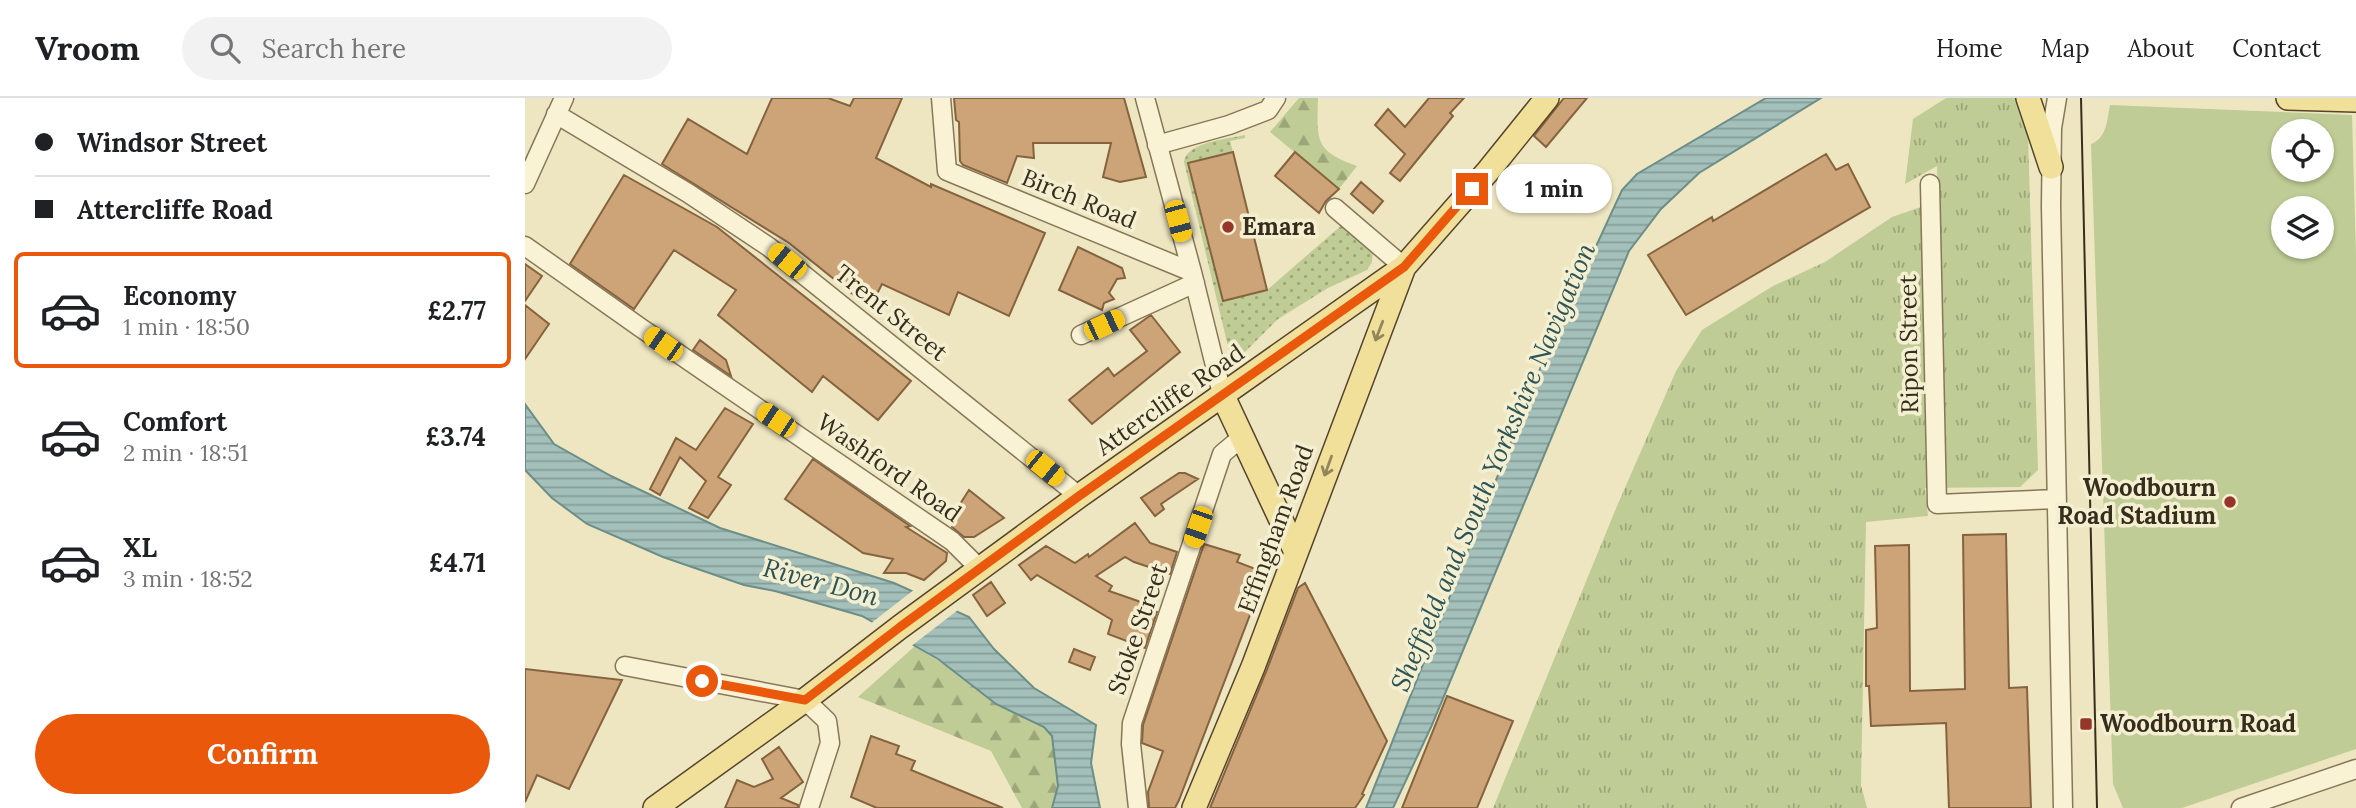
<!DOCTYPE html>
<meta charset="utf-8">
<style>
:root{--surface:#fff;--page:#f2f2f2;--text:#202124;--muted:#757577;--line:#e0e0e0;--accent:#ea580c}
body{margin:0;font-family:Lora,serif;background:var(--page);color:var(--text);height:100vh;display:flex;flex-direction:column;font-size:26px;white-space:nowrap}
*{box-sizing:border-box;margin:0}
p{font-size:23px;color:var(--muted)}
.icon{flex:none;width:38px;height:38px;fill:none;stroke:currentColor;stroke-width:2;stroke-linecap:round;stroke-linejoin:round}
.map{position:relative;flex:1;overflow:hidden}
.details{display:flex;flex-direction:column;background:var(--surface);width:525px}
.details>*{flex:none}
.top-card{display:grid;align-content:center;height:154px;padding:0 35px;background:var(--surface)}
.controls{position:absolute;left:1746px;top:21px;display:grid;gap:14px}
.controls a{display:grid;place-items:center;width:63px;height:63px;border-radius:50%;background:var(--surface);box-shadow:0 2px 5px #0004;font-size:35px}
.end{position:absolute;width:32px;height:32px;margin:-16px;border:9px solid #ea580c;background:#fff;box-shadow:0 0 0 4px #fff}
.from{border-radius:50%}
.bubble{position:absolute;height:49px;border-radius:24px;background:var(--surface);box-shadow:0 2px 5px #0004;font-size:23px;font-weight:800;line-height:49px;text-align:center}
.car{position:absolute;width:21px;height:42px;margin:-21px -10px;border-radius:9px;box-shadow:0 0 5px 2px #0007;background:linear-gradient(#f5c518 24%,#345 0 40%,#f5c518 0 76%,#345 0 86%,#f5c518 0)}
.top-card b{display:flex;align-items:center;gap:24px;height:66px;font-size:26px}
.top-card b+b{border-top:2px solid var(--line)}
.top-card i{width:18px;height:18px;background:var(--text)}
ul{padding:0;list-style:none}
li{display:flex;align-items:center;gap:21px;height:116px;margin:0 14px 10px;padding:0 21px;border:4px solid transparent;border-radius:10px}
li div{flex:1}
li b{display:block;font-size:26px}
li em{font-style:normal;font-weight:800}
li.on{border-color:var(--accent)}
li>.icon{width:63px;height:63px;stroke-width:1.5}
.button{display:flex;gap:14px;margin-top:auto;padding:14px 35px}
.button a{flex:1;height:80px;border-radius:42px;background:var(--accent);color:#fff;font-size:28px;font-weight:800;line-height:80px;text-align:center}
header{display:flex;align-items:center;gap:42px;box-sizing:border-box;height:98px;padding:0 35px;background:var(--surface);border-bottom:2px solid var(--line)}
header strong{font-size:33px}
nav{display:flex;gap:38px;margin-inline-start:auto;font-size:24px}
.search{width:490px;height:63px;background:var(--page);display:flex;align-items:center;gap:18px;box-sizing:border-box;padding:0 24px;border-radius:38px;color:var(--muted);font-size:26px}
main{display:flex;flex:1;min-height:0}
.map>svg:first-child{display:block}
</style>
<header>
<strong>Vroom</strong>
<div class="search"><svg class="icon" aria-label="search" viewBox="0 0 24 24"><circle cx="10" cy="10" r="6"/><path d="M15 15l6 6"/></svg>Search here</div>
<nav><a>Home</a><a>Map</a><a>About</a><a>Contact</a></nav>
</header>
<main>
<section class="details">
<div class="top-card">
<b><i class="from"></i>Windsor Street</b>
<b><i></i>Attercliffe Road</b>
</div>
<ul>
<li class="on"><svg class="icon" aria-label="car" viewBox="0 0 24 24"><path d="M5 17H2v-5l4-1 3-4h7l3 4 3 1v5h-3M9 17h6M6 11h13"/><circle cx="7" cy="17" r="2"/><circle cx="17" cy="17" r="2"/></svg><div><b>Economy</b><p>1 min · 18:50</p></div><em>£2.77</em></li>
<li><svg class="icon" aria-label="car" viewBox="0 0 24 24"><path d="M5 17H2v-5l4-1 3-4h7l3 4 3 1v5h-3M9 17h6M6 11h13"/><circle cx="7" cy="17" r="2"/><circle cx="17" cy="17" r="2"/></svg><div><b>Comfort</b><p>2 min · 18:51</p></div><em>£3.74</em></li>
<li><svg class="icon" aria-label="car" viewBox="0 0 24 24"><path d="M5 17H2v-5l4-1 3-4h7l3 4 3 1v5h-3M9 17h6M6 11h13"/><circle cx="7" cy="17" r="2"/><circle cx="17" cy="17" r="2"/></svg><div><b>XL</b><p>3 min · 18:52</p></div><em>£4.71</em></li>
</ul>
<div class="button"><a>Confirm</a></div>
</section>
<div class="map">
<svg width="1831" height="710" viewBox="0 0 1831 710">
<defs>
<pattern id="grass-dots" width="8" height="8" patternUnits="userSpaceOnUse" patternTransform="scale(1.75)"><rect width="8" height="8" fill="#bfcc95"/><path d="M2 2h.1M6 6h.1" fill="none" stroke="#9ca679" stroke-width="1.8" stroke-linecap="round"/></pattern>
<pattern id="forest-firs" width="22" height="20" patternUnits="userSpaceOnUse" patternTransform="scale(1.75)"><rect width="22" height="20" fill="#bfcc95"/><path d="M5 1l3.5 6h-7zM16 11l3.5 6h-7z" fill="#9ca679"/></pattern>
<pattern id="park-tufts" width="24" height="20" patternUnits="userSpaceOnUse" patternTransform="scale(1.75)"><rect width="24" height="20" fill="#bfcc95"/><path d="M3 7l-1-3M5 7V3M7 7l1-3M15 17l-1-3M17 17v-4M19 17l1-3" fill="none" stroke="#9ca679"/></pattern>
<pattern id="water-rules" width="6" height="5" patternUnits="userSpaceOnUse" patternTransform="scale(1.75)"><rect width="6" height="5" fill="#a4c0bb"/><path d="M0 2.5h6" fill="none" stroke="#869c97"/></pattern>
</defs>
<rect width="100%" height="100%" fill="#eee6c1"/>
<path fill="url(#grass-dots)" d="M720,37v3l-15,3 3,11 -45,12 35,137 44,-11 76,-66 30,27 -1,11 -5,8 -39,18 -50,31 -35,35 -8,4 -5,-3 -46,-193c2,-20 44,-23 61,-27z"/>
<path fill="url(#forest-firs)" d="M774,0h19c-1,42 -4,53 39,68l-18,23 -69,-57z
M390,548l122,78 7,2 8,10 6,50 -6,22h-30l-31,-57 -133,-54z"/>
<path fill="url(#park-tufts)" d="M1421,0h73l9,37 10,335 -18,17 -95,1 3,28 -62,6 -5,263 6,23h-374l124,-302 59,-135 26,-41 71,-44 52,-24 67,-45 46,-16 -1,-35 -32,18 8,-65z"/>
<path fill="#bfcc95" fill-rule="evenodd" d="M1585,7l242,10 4,140v494l-174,59h-59l-10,-24 -22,-640c16,-6 16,-24 19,-39zM1759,33h38v39h-38zM1759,110h38v39h-38z"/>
<path fill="url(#water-rules)" stroke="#6b8e89" stroke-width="2" d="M1241,0h55l-122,75 -38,36 -32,42 -197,474 -39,83h-27l178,-449 78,-169 15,-16z
M0,306l29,40 57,32 109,52 174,55 75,34 25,32 40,39 62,37 -5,38 9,45h-48l6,-22 -6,-50 -8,-9 -48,-23 -58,-45 -76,-43 -87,-25 -31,-6 -81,-28 -76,-33 -35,-26 -27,-28z"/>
<path fill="#eee6c1" d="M390,491l43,21 -48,37 -40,-23z"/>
<path fill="#cca477" stroke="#86633f" stroke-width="2" d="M247,0h56l22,8 4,-8h48l-26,60 55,29v-3l114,49 -36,83 -51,-24 -9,23 -67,-31 -12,24 -81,-65 -127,-79 26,-45 59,35z
M429,0h170l22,79 -26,5 -17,-5 8,-34h-78l1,15 -17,-2 -10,27 -44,-18 -3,-4 -1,-39 -3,-2z
M904,0h35l-14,15 3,3 -53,65 -10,-8 15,-19 -30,-29 13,-16 17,18z
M1039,0h23l-41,49 -12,-11z
M708,54l34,138 -44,11 -35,-138z
M770,54l44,37 -13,12 -7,12 -44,-37z
M1301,56l10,16 12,-6 22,43 -184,108 -38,-60 64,-38 1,4z
M99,77l93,52 194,154 -33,39 -55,-44 -11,16 -94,-77 18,-25 -62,-40 -40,59 -64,-45z
M836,84l22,19 -10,12 -22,-19z
M553,149l44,21 3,10 -8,1 -8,14 5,6 -10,4 -2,7 -43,-20z
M0,166l17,12 -17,25z
M0,207l24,19 -24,35z
M626,217l29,37 -88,72 -23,-24 39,-32 6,8 33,-25 -17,-21z
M175,242l26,20 5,16 -38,-26z
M200,310l28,16 -35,53 13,8 -23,33 -19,-10 17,-27 -26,-24 -20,38 -10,-6 26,-51 20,12z
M288,361l97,67 -4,1 41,26 -1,8 -22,19 -18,-7h-22l9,-14 -30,-6 -78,-54z
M654,375h6l13,6 -37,25 3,5 -9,7 -14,-18z
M444,392l35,28 -30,19h-10l-12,-10 9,-21 -1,-2z
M610,425l15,20 27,9 -7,22 -36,-12 -9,-5 -29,19 16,10 -3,5 29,10 19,11 -12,36 -37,-14 4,-14 -75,-45 -6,5 -12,-15 27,-19 29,17 13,-9 1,3z
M1481,436l3,154 18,-1 4,121h-82l-3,-85 -75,3 -2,-40h-3v-56l11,-2 -2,-82 34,-1 1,146 55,-2 -2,-154z
M679,446l36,11 -3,7 29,11 -87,227 -4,8h-26l-1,-16 15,-41 -21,-8 1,-18z
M466,484l14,21 -18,13 -14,-21z
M780,485l82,158 -25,53 2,1 -9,13h-145l56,-136 32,-84z
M549,551l21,8 -5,13 -21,-8z
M0,571l97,11 -53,109 -32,-14 -12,27z
M922,598l66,25 -36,87h-75z
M346,638l28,10 -3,8 19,7 -4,9 92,38h-126l-26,-11z
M254,649l24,35 -22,16 17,7v3h-73l12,-28 17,7 19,-8 -11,-20z"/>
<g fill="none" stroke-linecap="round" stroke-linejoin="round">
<g stroke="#877759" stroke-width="21">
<path id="minor" d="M416,0l6,73 245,101
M620,0l47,174 30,122
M1532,0l-5,30 -1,78 12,602
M31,16l132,79 81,54 310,249
M632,47l72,-20 39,-15 8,-12
M0,86l39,-86
M1405,86l7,320 120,-5
M810,110l69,59
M0,148l116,82 311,213 28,28
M556,237l114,-52
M100,568l180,34 22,21 3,22 -21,65
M613,710l-7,-64 1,-21 90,-269 19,-16
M1716,710l115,-39"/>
</g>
<g stroke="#55442d" stroke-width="26">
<path id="major" d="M1503,0l23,69
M1763,0l68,2
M697,296l74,158
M130,710l150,-108 95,-73 179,-131 325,-229 85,-97 58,-72
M669,710l59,-141 151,-400"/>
</g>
<use href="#minor" stroke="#f9f2d4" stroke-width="18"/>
<use href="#major" stroke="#f1e099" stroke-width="23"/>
<path stroke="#372d1d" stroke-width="2" d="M1556,0l16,710"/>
</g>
<defs><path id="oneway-shaft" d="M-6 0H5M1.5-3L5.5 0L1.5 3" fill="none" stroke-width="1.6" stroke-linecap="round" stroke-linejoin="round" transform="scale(1.75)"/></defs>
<g stroke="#94865b">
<use href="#oneway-shaft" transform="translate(854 233) rotate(111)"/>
<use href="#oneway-shaft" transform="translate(803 368) rotate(110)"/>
</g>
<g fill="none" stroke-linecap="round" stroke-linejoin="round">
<path stroke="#ea580c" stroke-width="9" d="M177,583l103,19 95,-73 179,-131 325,-229 68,-78"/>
</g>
<g fill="#963529" stroke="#f5efd1" stroke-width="2.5">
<circle cx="703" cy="129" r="7"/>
<circle cx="1705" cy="404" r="7"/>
<rect x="1554" y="619" width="14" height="14" rx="3.5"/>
</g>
<g text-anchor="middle" stroke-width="7" stroke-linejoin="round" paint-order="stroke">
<g font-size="24" fill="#372d1d" stroke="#f5efd1">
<text transform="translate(554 101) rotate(22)" y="8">Birch Road</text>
<text transform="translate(366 215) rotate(39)" y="8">Trent Street</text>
<text transform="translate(1384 246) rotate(-91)" y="8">Ripon Street</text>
<text transform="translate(645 302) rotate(-35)" y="8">Attercliffe Road</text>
<text transform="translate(364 370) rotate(35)" y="8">Washford Road</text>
<text transform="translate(751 431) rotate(-70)" y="8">Effingham Road</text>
<text transform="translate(613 531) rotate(-71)" y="8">Stoke Street</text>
</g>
<g font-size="24" font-weight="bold" fill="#372d1d" stroke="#f5efd1" text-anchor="start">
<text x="717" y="137">Emara</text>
<text x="1691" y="398" text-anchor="end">Woodbourn<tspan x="1691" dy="28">Road Stadium</tspan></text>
<text x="1575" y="634">Woodbourn Road</text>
</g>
<g font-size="26" font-style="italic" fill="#2c5457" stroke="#f5efd1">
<text transform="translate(968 369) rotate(-67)" y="9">Sheffield and South Yorkshire Navigation</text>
<text transform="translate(296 484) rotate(15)" y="9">River Don</text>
</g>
</g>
</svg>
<div class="controls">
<a><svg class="icon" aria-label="locate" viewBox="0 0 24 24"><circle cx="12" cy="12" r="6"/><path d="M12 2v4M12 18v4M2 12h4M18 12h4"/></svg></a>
<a><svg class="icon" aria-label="layers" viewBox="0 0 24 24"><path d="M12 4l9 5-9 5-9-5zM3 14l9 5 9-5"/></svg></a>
</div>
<i class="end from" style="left:177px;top:583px"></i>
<i class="end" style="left:947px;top:91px"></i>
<div class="bubble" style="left:971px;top:66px;width:116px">1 min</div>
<i class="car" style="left:653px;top:123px;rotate:165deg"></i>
<i class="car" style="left:262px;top:163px;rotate:309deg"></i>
<i class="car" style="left:579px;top:227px;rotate:65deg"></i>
<i class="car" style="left:138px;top:246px;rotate:305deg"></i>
<i class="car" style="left:251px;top:322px;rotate:304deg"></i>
<i class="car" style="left:520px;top:370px;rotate:129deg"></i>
<i class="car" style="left:673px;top:429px;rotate:199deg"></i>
</div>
</main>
